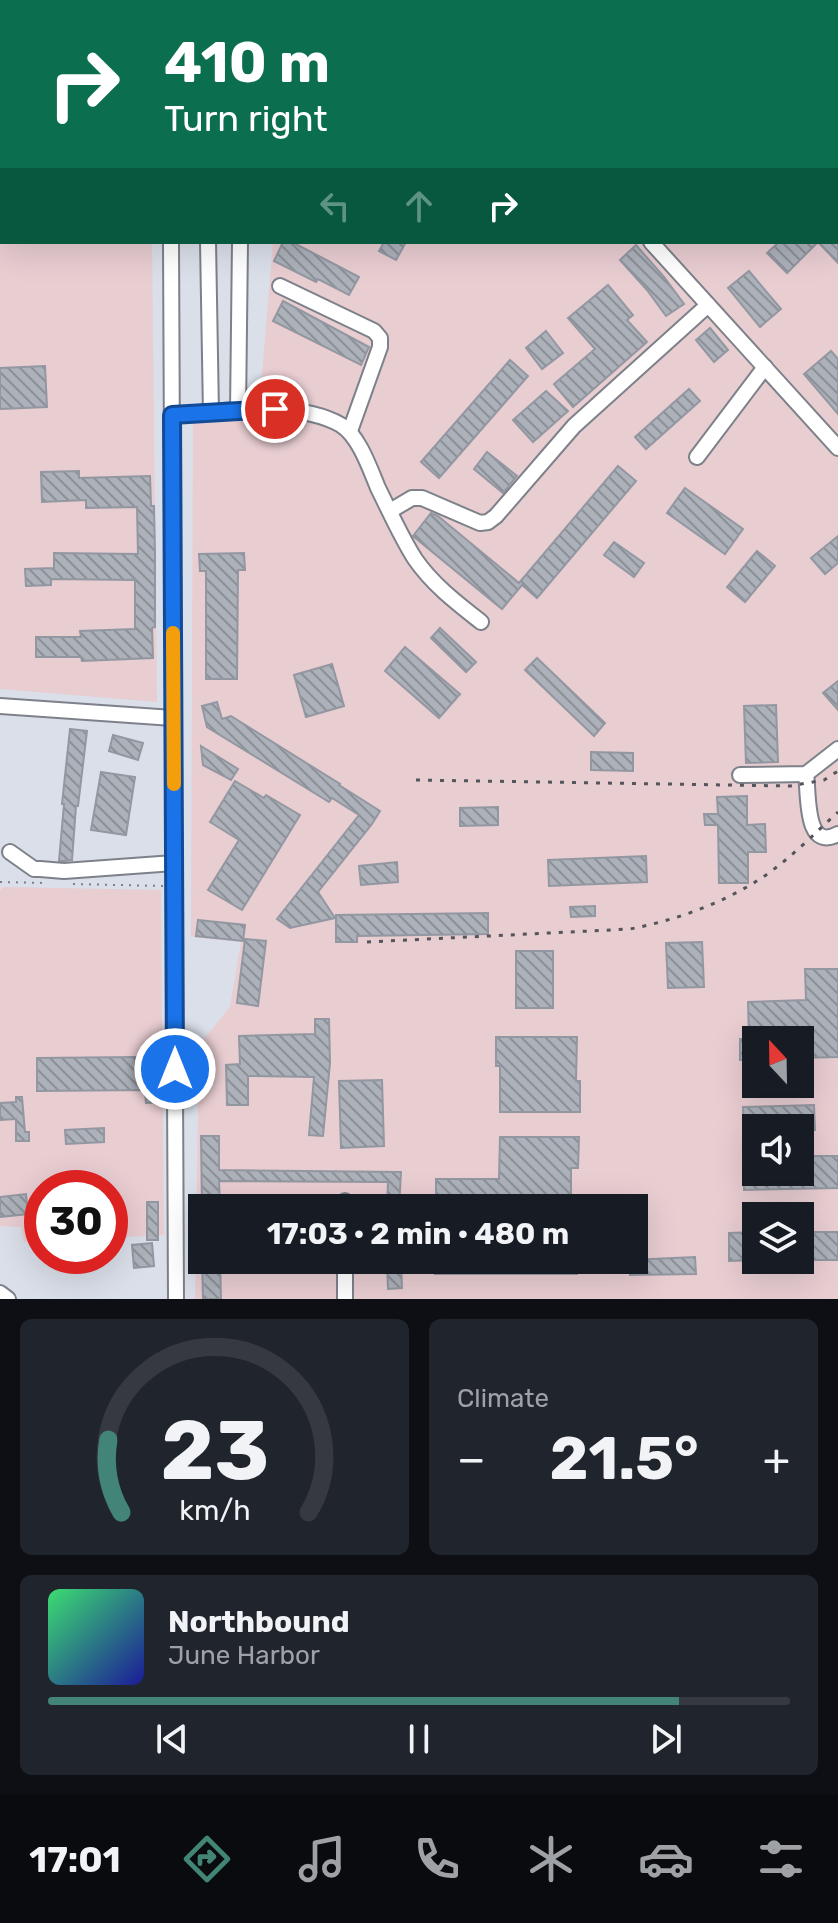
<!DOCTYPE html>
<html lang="en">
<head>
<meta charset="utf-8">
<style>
	:root { --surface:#171b24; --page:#20242c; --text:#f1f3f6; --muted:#9ea1a6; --line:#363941; --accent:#428576 }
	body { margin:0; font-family:Rubik,sans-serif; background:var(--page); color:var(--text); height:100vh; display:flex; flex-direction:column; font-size:30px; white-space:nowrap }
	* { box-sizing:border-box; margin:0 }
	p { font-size:26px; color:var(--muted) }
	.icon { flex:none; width:44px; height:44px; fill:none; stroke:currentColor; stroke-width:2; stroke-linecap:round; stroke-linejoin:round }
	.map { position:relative; height:1299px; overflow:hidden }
	.sheet { display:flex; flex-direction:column; gap:20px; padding:20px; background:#0d0f14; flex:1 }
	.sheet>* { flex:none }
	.banner { position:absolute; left:0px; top:0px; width:838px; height:244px; box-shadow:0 8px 32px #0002; background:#0b6e4f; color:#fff; overflow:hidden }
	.needle { width:52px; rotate:338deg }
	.tools { position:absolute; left:742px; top:1026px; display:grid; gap:16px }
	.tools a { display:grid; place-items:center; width:72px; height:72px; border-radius:0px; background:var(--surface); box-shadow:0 8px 32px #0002; font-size:40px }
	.speed { position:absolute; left:24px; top:1170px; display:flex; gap:16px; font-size:40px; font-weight:700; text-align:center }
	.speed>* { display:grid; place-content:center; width:104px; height:104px; border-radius:50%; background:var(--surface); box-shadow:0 8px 32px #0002; line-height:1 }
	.speed .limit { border:12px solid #d22; background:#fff; color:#111 }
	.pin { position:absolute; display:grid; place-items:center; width:68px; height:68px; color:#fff; margin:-34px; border:4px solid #fff; border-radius:50%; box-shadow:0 2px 8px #0007 }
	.me { position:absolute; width:88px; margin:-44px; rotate:0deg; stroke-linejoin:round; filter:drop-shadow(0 0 6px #0008) }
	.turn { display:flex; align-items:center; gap:28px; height:168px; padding:0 32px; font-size:36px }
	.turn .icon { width:104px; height:104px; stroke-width:2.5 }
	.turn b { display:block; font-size:56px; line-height:68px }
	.lanes { display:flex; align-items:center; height:76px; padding:0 32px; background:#0003; justify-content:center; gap:40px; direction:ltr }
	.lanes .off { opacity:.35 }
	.big { font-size:60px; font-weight:700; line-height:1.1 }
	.sheet .widget { flex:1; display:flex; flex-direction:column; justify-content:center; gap:12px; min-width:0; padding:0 28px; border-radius:12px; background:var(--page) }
	.sheet .dial { align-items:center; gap:0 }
	.dial svg { height:208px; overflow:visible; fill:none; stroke:var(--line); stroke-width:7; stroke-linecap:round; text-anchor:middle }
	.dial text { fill:var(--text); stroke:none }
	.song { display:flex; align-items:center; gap:24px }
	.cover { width:96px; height:96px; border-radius:12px; background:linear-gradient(135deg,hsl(140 70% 55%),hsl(240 70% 35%)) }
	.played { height:8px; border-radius:4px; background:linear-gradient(90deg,var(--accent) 85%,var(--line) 85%) }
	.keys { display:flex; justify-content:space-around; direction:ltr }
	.heat { display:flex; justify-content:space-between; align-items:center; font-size:44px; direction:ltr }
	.sheet .tiles { flex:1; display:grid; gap:20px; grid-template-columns:1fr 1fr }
	.widget:last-child { grid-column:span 2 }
	.trip { position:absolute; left:188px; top:1194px; width:460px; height:80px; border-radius:0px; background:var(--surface); box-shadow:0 8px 32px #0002; font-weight:700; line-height:80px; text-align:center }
	.menu { display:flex; height:128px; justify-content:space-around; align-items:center; background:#090b0e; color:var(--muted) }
	.menu .icon { width:56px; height:56px }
	.menu .active { color:var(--accent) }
	.menu b { font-size:36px; color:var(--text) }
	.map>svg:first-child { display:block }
</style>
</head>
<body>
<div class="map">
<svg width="838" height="1299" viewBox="0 0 838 1299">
	<defs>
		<pattern id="building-back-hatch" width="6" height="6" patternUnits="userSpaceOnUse" patternTransform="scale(2)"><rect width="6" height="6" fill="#acb1ba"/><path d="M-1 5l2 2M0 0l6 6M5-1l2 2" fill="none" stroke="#8c9097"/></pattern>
	</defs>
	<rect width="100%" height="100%" fill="#dadfe9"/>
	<g fill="#e8cdd1" fill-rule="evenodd">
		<path d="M8,0H398L394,2H9Z"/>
		<path d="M505,0H759L762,2H499Z"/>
		<path d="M836,56L838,58V1299H195L199,1045L230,1007L241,942L191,937L193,416L259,411L273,242H836ZM756,1040H800V1084H756ZM756,1128H800V1172H756ZM202,1208H634V1260H202ZM756,1216H800V1260H756Z"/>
		<path d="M2,125V242H152L157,702L0,689V126Z"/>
		<path d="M4,887L161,890L164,1235L110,1238V1188H42V1241L24,1242L21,1227L0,1226V890Z"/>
	</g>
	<g fill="url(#building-back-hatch)" stroke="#9397a1" stroke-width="2">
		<path d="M283,242H292L359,277L349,295L318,279L316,282L274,261Z"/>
		<path d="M384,242H406L396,260L379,251Z"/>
		<path d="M779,242H838V263L818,242L787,273L767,253Z"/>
		<path d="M636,245L664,277L684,304L666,316L647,290L620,260Z"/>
		<path d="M749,271L781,309L760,327L728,288Z"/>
		<path d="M608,285L633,315L627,320L647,342L573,407L554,384L595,349L568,318Z"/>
		<path d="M283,301L369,347L361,365L273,321Z"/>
		<path d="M710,328L728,350L714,362L696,340Z"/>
		<path d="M546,331L563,353L542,369L526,348Z"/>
		<path d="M831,351L838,359V414L804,374Z"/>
		<path d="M510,360L528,376L439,478L421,462Z"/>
		<path d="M45,366L47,407L0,409V368Z"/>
		<path d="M689,389L700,401L646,449L635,437Z"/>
		<path d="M546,391L568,411L533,442L513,420Z"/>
		<path d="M487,452L517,476L503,493L474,469Z"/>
		<path d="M618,466L636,481L537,598L522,585L502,609L413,536L431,513L438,516L519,583Z"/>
		<path d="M79,471V478L150,476L151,506H154L155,553V627L152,628L153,658L82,661L81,657H36V637H81L80,631L135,629V580L51,579V585L26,586L25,569L54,568V553L138,554L137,507L86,508V500L42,502L41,472Z"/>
		<path d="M685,488L743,529L725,554L667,513Z"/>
		<path d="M838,536V563L825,574L811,558Z"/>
		<path d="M614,542L644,563L634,577L604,555Z"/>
		<path d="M757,551L775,566L745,602L727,587Z"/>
		<path d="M244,553L245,570H238L237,679H206V571H200L199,554Z"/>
		<path d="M440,628L476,662L466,672L431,638Z"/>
		<path d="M405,647L460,694L439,718L385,671Z"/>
		<path d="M537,658L605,723L594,736L525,670Z"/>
		<path d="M332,664L344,706L306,717L294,675Z"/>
		<path d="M838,681V710L823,693Z"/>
		<path d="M217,702L222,719L231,716L340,784L339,785L380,811L372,824L318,892L335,918L290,928L277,919L359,815L332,798L329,802L207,727L202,706Z"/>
		<path d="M776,705L778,762L746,763L744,706Z"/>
		<path d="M70,729L87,731L78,806H76L72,860L64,861H59L64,804H62Z"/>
		<path d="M113,735L143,743L138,760L109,751Z"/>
		<path d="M201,746L238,769L231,780L203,765Z"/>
		<path d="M591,752L633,753V771L591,770Z"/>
		<path d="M101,772L135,777L126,835L91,830Z"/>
		<path d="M235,781L264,798L266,795L300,815L242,910L208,890L239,840L210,822Z"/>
		<path d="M747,796V825L765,824L766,852H748V883H719L718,825H705L704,814H718L717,797Z"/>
		<path d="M498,807V825L460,826V808Z"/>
		<path d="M646,856L647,882L549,886L548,860Z"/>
		<path d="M397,862L398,882L361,885L359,866Z"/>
		<path d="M595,906V916L571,917L570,907Z"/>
		<path d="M488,913V934L357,936V942H336V915Z"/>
		<path d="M198,920L245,925L243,941L196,936Z"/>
		<path d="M245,939L266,941L258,1006L237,1003Z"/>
		<path d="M702,942L704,987L668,988L666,943Z"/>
		<rect x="516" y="951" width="37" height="57"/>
		<path d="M805,969H838V1057L800,1058V1040H756V1059L740,1060V1039H749L748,1002L806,1000Z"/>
		<path d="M315,1019H329L330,1063L323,1136L309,1135L314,1077L248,1076V1105H227L226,1065L240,1064L239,1036L315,1034Z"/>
		<path d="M496,1037H577L576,1081H580V1112H500V1066H496Z"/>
		<path d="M135,1057V1064L162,1063L164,1102L146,1103L145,1090L37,1091V1058Z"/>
		<path d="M382,1080L384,1146L341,1148L339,1081Z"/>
		<path d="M16,1097H22L25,1132H29V1141H16V1119L0,1120V1103L16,1102Z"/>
		<path d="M814,1105L815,1130L800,1131V1128H756V1132L744,1133L743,1107Z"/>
		<path d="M104,1128V1142L66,1144L65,1130Z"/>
		<path d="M201,1136H219V1170L401,1172L399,1208H387L388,1182L219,1181L220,1208H202Z"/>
		<path d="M500,1137H579L578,1168H571V1199H577V1208H436V1179H499Z"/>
		<path d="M800,1156H838V1188L744,1190V1157H756V1172H800Z"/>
		<path d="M26,1194L28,1214L0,1217V1197Z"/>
		<rect x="147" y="1202" width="11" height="38"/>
		<path d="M756,1232V1260L729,1261V1233Z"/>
		<rect x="800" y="1232" width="38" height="28"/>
		<path d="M152,1243L154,1266L134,1268L132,1245Z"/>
		<path d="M695,1257L696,1274L630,1275L629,1260Z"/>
		<path d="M202,1260H220L221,1299H203Z"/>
		<rect x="435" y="1260" width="142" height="14"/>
		<path d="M401,1263L402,1288L388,1289L387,1264Z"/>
	</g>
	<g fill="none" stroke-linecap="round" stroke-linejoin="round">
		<defs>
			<g id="minor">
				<path d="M119,0L120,2"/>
				<path d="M441,2L446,0"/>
				<path d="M0,120H2"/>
				<path d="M836,174L838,175"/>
				<path d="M171,242L176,1299"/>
				<path d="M208,242L211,413"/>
				<path d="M651,242L838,448"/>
				<path d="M280,286L374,331L380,338V347L350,431"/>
				<path d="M238,411L240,242"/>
				<path d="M172,415C223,412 295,399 341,425C359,436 370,469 378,488C390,512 401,537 415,559C433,585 457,603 481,622"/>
				<path d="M697,457L765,367"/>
				<path d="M390,511L412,498H422L480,523L488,522L496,516L574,426L708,305"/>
				<path d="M0,706L173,718"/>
				<path d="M806,774C809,793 804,852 838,834"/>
				<path d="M740,775L806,774L838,749"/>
				<path d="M10,852L34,869H40L64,871L174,863"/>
				<path d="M345,1208V1201"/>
				<path d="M0,1293L8,1299"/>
				<path d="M345,1299V1260"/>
			</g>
		</defs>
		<use href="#minor" stroke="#7d818a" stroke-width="18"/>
		<g stroke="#7c7f86" stroke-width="2" stroke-dasharray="2 6" stroke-linecap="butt">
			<path d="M0,882L47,883"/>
			<path d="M73,884L163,886"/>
		</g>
		<use href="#minor" stroke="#fff" stroke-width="14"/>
		<g stroke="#53555b" stroke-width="3" stroke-dasharray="4 8" stroke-linecap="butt">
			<path d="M767,0L770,2"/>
			<path d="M836,50L838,52"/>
			<path d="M416,780L790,786L824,780L838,771"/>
			<path d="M367,942L630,929C672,921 715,906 752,884C784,865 811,837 838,812"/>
		</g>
	</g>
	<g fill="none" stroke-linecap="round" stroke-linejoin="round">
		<defs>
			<path id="route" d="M175,1069L172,415L275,409"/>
		</defs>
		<use href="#route" stroke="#114b97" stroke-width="20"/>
		<use href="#route" stroke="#1a73e8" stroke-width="14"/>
		<path stroke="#f59e0b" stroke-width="14" d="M173,633L174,784"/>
	</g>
</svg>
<div class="tools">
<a><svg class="needle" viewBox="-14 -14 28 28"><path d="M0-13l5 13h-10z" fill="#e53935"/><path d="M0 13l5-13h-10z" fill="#9ea1a6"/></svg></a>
<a><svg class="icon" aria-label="sound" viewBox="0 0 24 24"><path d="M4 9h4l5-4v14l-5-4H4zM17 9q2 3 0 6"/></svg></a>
<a><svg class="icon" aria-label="layers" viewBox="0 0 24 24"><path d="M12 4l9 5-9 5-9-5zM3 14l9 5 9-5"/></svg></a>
</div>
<div class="speed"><div class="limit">30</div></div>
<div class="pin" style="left:275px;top:409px;background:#d93025"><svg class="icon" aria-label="arrive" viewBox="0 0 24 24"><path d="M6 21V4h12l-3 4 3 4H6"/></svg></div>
<svg class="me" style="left:175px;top:1069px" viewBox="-20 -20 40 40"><circle r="17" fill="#1a73e8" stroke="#fff" stroke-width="3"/><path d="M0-11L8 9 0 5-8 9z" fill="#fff"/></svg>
<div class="trip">17:03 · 2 min · 480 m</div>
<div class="banner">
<div class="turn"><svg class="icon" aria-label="right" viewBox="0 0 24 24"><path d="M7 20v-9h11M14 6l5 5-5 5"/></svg><div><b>410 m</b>Turn right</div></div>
<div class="lanes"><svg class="icon off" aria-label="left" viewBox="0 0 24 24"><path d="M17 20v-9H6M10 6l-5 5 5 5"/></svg><svg class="icon off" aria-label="ahead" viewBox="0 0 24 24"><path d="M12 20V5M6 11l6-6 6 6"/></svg><svg class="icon" aria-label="right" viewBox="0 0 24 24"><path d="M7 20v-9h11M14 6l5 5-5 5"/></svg></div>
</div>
</div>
<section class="sheet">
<div class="tiles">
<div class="widget dial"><svg viewBox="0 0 100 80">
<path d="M14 69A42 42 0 1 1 86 69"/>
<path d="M14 69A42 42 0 0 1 9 41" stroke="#428576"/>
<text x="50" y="56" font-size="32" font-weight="700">23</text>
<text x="50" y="72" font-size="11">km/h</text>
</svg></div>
<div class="widget"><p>Climate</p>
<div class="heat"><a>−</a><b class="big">21.5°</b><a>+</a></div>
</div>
<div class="widget">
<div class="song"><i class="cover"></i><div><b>Northbound</b><p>June Harbor</p></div></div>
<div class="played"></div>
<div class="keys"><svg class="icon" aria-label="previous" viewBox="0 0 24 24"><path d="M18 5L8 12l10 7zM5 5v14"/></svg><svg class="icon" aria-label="pause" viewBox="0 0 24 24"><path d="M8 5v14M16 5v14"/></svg><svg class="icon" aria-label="next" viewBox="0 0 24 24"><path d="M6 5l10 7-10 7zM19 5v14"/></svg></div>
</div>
</div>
</section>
<nav class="menu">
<b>17:01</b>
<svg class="icon active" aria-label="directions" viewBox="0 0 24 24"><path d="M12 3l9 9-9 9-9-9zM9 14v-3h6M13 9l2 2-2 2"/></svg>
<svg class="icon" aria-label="music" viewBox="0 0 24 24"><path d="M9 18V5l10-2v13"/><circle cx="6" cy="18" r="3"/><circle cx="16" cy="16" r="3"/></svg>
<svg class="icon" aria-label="phone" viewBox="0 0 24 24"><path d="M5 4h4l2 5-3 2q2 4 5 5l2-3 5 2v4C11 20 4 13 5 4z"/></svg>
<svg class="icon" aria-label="climate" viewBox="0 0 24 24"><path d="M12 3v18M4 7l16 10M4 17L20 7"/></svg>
<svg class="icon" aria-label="car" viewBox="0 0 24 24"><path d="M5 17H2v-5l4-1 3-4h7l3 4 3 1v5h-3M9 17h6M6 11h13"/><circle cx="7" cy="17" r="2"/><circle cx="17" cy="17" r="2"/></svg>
<svg class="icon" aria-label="filters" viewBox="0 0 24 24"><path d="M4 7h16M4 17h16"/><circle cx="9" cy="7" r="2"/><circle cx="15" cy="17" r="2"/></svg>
</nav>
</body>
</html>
